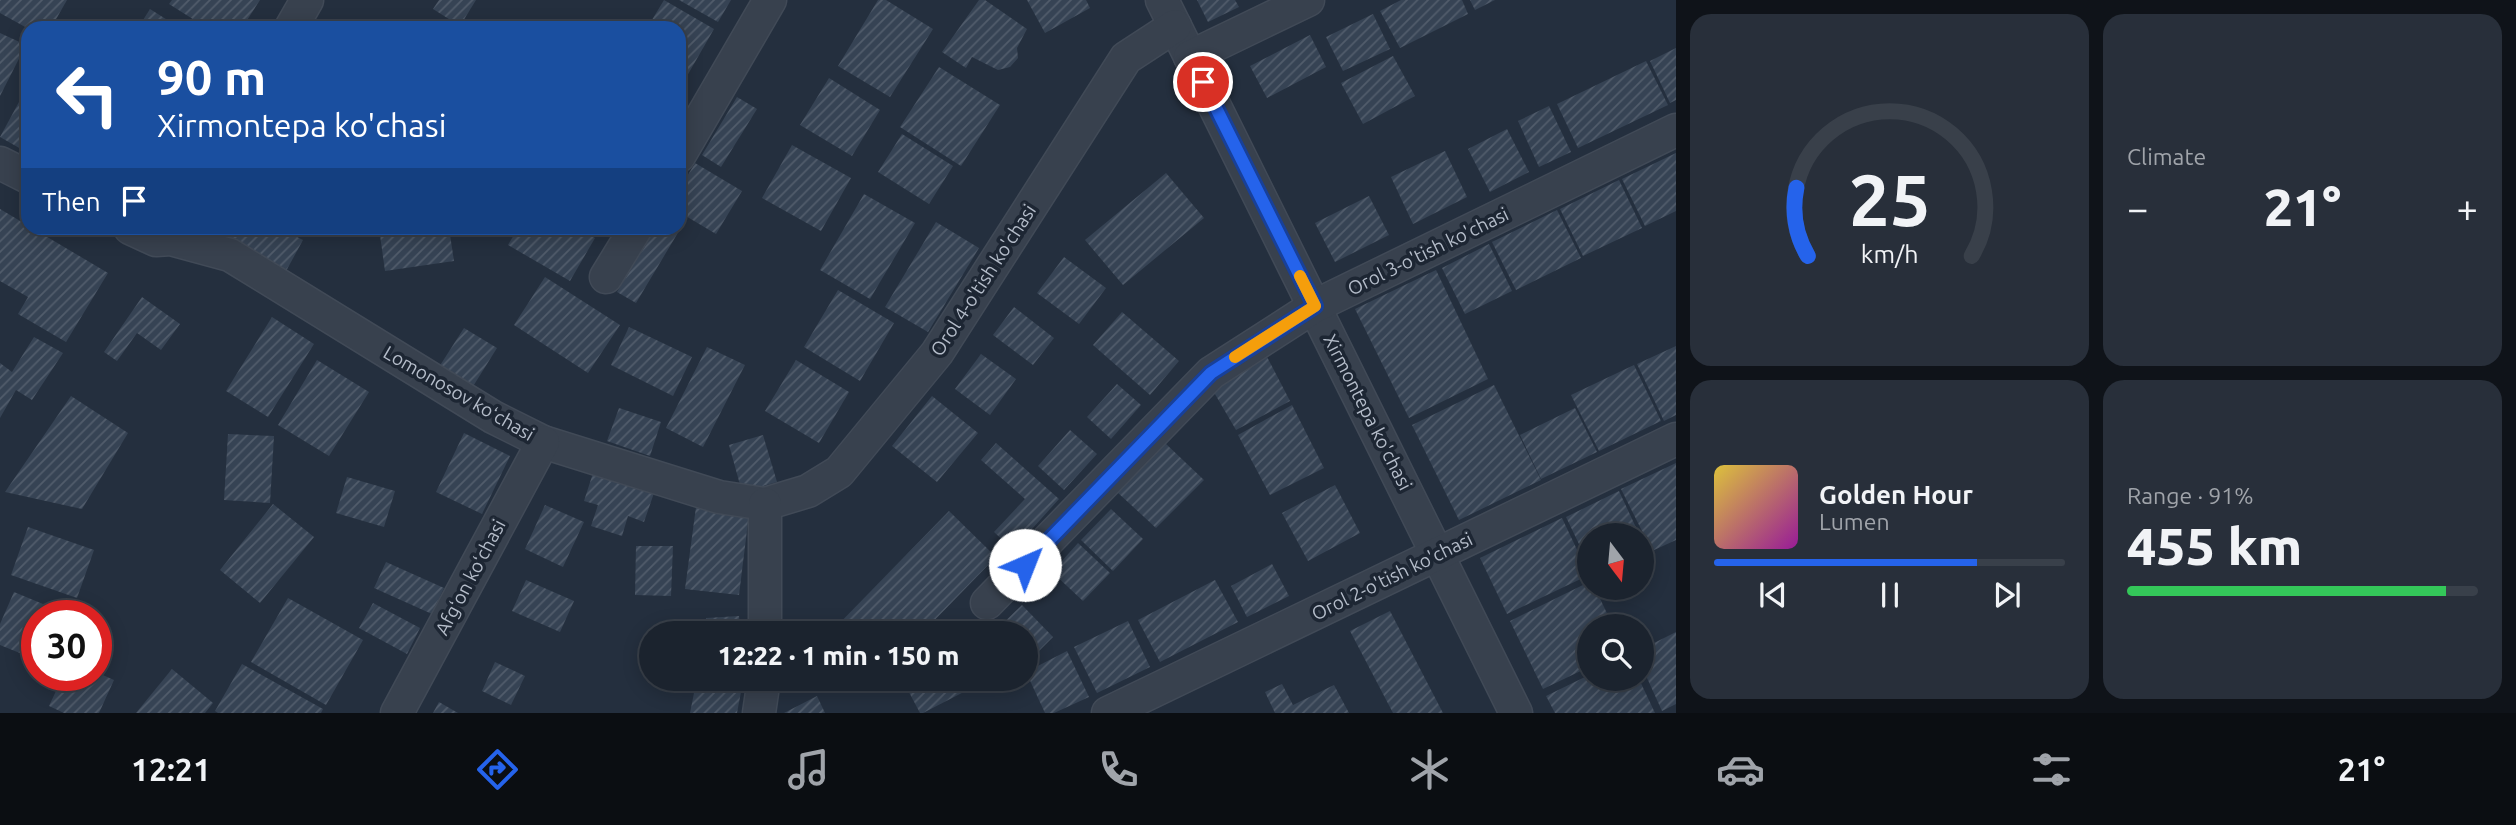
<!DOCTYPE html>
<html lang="en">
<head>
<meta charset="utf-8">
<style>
	:root { --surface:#1b232e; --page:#282f3a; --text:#f1f3f6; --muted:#a0a4aa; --line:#39404a; --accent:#2563eb }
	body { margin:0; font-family:Ubuntu,sans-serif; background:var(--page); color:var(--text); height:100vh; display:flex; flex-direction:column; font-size:26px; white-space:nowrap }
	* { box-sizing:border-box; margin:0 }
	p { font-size:23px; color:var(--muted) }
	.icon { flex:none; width:38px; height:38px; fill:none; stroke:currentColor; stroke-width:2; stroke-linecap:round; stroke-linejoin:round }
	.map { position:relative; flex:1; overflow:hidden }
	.panel { display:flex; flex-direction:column; gap:14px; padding:14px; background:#0f1319; width:840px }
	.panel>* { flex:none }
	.banner { position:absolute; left:21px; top:21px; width:665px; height:214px; border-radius:21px; box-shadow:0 4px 18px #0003,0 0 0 2px var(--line); background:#1a4fa0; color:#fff; overflow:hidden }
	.needle { width:46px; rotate:164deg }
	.controls { position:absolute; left:1577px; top:523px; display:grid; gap:14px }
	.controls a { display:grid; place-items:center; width:77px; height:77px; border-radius:50%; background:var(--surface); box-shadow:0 4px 18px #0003,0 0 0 2px var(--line); font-size:35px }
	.speed { position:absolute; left:21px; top:600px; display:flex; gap:14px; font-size:35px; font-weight:700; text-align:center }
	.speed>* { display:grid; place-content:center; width:91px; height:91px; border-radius:50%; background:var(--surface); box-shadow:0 4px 18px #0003,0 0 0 2px var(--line); line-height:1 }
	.speed .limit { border:10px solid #d22; background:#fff; color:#111 }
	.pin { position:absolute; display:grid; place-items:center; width:60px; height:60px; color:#fff; margin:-30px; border:4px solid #fff; border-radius:50%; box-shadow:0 2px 7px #0007 }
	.me { position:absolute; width:77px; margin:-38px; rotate:44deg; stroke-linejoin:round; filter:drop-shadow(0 0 5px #0008) }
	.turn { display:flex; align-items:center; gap:24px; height:147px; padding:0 21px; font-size:32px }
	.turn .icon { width:91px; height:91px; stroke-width:2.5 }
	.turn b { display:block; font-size:49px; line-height:60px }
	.then { display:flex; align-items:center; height:66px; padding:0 21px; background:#0003; gap:14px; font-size:26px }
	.big { font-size:52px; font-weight:800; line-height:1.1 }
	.panel .card { flex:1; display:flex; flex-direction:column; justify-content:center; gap:10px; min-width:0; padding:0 24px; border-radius:21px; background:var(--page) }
	.panel .dial { align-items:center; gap:0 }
	.dial svg { height:182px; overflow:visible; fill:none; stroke:var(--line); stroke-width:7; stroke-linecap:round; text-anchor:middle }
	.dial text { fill:var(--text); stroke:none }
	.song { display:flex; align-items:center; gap:21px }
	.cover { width:84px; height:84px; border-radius:10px; background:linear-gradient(135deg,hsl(50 70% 55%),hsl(300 70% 35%)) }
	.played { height:7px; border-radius:4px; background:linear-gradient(90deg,var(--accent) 75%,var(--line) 75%) }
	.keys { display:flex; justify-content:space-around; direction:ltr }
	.heat { display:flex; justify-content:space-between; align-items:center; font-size:38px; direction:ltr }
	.charge { height:10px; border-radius:5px; background:linear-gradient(90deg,#34c759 91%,var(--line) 0) }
	.panel .tiles { flex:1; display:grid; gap:14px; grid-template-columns:repeat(2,1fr) }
	.trip { position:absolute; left:639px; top:621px; width:399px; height:70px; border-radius:35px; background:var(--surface); box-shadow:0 4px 18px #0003,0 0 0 2px var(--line); font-weight:800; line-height:70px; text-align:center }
	.tabs { display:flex; height:112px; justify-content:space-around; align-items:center; background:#0b0e12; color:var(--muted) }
	.tabs .icon { width:49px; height:49px }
	.tabs .selected { color:var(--accent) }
	.tabs b { font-size:32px; color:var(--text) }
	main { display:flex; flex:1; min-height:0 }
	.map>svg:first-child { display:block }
</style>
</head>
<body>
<main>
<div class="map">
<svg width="1676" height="713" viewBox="0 0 1676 713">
	<defs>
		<pattern id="building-hatch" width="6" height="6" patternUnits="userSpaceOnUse" patternTransform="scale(1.75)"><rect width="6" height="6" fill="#364354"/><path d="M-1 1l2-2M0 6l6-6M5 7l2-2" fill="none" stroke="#515c6b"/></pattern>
	</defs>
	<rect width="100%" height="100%" fill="#242f3e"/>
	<g fill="url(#building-hatch)">
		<path d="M0,0H67L51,28H27L0,13Z"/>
		<path d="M172,0H260L242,28H207L169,4Z"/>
		<path d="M439,0H476L460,26L433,9Z"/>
		<path d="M664,0L714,29L683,83L679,80V28H647Z"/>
		<path d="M679,0H731L718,22Z"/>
		<path d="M878,0H886L933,29L890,97L838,66Z"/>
		<path d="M979,0H985L1027,29L1017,48L1018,58L1010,67L998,70L972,57L966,68L942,52Z"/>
		<path d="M1027,0H1086L1090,8L1045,33Z"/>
		<path d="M1197,0H1235L1239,7L1208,22Z"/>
		<path d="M1401,0H1462L1468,14L1400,48L1380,11Z"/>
		<path d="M1470,0H1495L1475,10Z"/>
		<path d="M150,9L180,28H138Z"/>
		<path d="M1373,14L1390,49L1343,71L1326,37Z"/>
		<path d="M0,33L26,45L0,96Z"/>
		<path d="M1310,35L1326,67L1267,98L1250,66Z"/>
		<path d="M1676,48V100L1670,103L1650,61Z"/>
		<path d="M1393,56L1415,96L1363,124L1341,83Z"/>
		<path d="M1646,61L1668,105L1578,148L1557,104Z"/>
		<path d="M939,67L1000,105L961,166L900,127Z"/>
		<path d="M829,78L880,110L852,156L800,125Z"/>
		<path d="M26,89L28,90V153L0,137Z"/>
		<path d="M737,97L757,109L721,167L702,155Z"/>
		<path d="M1549,106L1571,152L1539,167L1518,121Z"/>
		<path d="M1507,129L1529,172L1490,192L1468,149Z"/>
		<path d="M902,134L953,166L929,204L878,172Z"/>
		<path d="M792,145L851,178L821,231L762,198Z"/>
		<path d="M1445,151L1467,197L1413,224L1391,177Z"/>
		<path d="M1676,153V211L1645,226L1622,179Z"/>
		<path d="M695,163L742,191L716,234L679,212V190Z"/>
		<path d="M1166,173L1204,218L1123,285L1085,240Z"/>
		<path d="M1619,180L1642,228L1583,256L1560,209Z"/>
		<path d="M864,194L915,223L870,299L820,270Z"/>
		<path d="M1369,196L1389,235L1335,262L1315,223Z"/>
		<path d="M0,209L108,273L66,342L18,314L28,297L0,281Z"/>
		<path d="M1557,210L1581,258L1516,290L1492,242Z"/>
		<path d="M936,222L979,248L928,332L885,307Z"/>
		<path d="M679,224L682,226L636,303L617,292L656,228H679Z"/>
		<path d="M211,228H279L303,240L285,273L208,233Z"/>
		<path d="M379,228H449L454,261L385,271Z"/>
		<path d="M518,228H575L595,238L570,281L508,245Z"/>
		<path d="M1489,244L1512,291L1465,314L1442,268Z"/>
		<path d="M1064,257L1106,288L1079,324L1037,293Z"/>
		<path d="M1436,270L1488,379L1409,418L1355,309Z"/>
		<path d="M545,277L620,325L588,373L514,325Z"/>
		<path d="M838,290L894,323L860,381L804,347Z"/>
		<path d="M142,297L180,324L161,350L137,333L117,361L104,352Z"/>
		<path d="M1014,307L1054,338L1033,365L993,335Z"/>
		<path d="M1122,312L1179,361L1150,395L1093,345Z"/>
		<path d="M272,317L314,344L268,417L226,391Z"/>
		<path d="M629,327L692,357L673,396L611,365Z"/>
		<path d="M464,328L497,348L472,388L439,367Z"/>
		<path d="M34,337L63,353L32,400L16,390L0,418V363L12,372Z"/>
		<path d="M1676,346V415L1664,421L1637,364Z"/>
		<path d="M707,347L745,365L703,447L666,428Z"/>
		<path d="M1265,353L1290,401L1236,430L1212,389Z"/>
		<path d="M981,354L1016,379L990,415L955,389Z"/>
		<path d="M317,360L369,392L329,456L278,425Z"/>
		<path d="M796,360L849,392L819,443L765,411Z"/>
		<path d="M1634,365L1661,421L1599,451L1571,395Z"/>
		<path d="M1117,384L1141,405L1111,439L1087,417Z"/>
		<path d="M1494,385L1541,480L1459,520L1412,425Z"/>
		<path d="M71,396L128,433L82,509L5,492Z"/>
		<path d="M932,396L978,433L937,482L892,446Z"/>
		<path d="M1292,405L1324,468L1270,495L1238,435Z"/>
		<path d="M619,408L661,422L650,456L607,441Z"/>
		<path d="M1575,408L1597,452L1541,479L1520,435Z"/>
		<path d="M1070,430L1097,454L1064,490L1038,466Z"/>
		<path d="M464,433L510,456L482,514L436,492Z"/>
		<path d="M228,434L274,436L270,503L224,500Z"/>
		<path d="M763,435L777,482L742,492L729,445Z"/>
		<path d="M996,443L1059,499L1013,550L994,532L1025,499L981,460Z"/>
		<path d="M1165,443L1204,480L1156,528L1117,492Z"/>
		<path d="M1676,463V540L1652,551L1621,489Z"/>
		<path d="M593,473L654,493L644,522L628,516L622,536L591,526L598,505L584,501Z"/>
		<path d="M347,477L395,491L384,527L336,513Z"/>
		<path d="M1335,485L1360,533L1308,561L1282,513Z"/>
		<path d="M1619,491L1640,536H1589V565L1566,517Z"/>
		<path d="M273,504L314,537L260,603L220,570Z"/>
		<path d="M545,505L584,522L563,567L525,549Z"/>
		<path d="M696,507L749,514L739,595L685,589Z"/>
		<path d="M1111,509L1143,539L1113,571L1081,540Z"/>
		<path d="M949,511L996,557L921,634H829Z"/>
		<path d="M1562,518L1589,575L1507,614L1480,558Z"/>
		<path d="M28,527L94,550L77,598L11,575Z"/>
		<path d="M1642,538L1648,552L1642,555Z"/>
		<path d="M1078,543L1110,573L1083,601L1052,572Z"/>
		<path d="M636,546H673L671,596L635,595Z"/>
		<path d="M386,562L444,588L432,614L374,588Z"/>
		<path d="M1272,564L1289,596L1247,617L1231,586Z"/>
		<path d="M526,580L574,601L560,632L512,611Z"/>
		<path d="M1215,580L1238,622L1160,662L1138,620Z"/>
		<path d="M1589,582V588H1595L1613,626H1589V667L1543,689L1510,621Z"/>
		<path d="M14,592L72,616H37V660L0,645V624Z"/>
		<path d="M288,598L363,640L326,705L251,662Z"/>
		<path d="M373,603L420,628L407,654L359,628Z"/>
		<path d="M1022,605L1053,637L1026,664V634H992Z"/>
		<path d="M1390,611L1443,713H1393L1350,631Z"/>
		<path d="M739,616L740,634H707L706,618Z"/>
		<path d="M1128,621L1150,667L1097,693L1074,647Z"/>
		<path d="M1676,632V704L1662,711L1642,667V649Z"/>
		<path d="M1067,651L1089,697L1054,713H1045L1026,672Z"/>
		<path d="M495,662L525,676L511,705L482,691Z"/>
		<path d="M242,664L323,709L321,713H218L215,711Z"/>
		<path d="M172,669L213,703L205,713H136Z"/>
		<path d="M96,672L114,680L99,713H64L49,706L63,676H96Z"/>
		<path d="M1589,675V679H1639L1655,713H1555L1546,696Z"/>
		<path d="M902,679H989L923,713H920Z"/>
		<path d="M696,683L741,692L737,713H690Z"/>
		<path d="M1282,684L1293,705L1334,685L1349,713H1275L1265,692Z"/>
		<path d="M817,696L825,713H784Z"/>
		<path d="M439,702L458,713H433Z"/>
	</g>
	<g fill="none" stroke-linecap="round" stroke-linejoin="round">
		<defs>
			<g id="minor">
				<path d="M1162,0L1516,713"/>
				<path d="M291,28L307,0"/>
				<path d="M1190,57L1308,0"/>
				<path d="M679,156L770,0"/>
				<path d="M0,163L28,177"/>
				<path d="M130,228L156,240L171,239L230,255L493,417L543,442L719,497L765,504L808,491L839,472L937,353L1126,58L1175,26"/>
				<path d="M606,277L636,228"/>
				<path d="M765,504V634"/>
				<path d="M987,603L1211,373L1315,306L1676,130"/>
				<path d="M397,713L543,442"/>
				<path d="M759,713L764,679"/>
				<path d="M1108,713L1676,439"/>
			</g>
		</defs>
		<use href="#minor" stroke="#414a57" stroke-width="35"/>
		<use href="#minor" stroke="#38414e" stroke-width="32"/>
	</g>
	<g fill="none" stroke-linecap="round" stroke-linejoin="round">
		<defs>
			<path id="route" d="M1025,565L1211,373L1315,306L1203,82"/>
		</defs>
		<use href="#route" stroke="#184099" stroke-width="18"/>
		<use href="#route" stroke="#2563eb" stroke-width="12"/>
		<path stroke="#f59e0b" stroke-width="12" d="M1235,357L1315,306L1300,276"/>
	</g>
	<g text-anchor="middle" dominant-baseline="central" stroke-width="7" stroke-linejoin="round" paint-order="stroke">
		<g font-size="19" fill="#b4bcc9" stroke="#1d2633">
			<text transform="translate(1428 251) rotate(-26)">Orol 3-o'tish ko'chasi</text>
			<text transform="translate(983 280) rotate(-57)">Orol 4-o'tish ko'chasi</text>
			<text transform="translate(459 393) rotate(30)">Lomonosov koʻchasi</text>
			<text transform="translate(1368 412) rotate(63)">Xirmontepa ko'chasi</text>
			<text transform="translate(1392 576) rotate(-26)">Orol 2-o'tish ko'chasi</text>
			<text transform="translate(470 577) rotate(-62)">Afgʻon koʻchasi</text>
		</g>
	</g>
</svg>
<div class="controls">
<a><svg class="needle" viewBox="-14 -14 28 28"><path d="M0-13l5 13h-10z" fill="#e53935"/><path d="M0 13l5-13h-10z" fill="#a0a4aa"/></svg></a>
<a><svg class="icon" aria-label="search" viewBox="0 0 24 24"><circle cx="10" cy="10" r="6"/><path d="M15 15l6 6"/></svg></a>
</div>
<div class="speed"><div class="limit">30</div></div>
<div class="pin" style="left:1203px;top:82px;background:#d93025"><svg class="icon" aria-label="arrive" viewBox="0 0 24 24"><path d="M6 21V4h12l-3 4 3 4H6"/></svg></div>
<svg class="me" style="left:1025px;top:565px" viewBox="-20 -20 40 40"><circle r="19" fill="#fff"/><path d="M0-13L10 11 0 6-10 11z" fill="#2563eb"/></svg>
<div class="trip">12:22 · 1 min · 150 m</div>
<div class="banner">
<div class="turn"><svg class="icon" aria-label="left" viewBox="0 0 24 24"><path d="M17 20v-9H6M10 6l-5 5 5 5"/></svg><div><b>90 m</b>Xirmontepa ko'chasi</div></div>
<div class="then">Then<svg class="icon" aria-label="arrive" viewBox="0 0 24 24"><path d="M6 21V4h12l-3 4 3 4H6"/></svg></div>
</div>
</div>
<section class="panel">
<div class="tiles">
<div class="card dial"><svg viewBox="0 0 100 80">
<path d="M14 69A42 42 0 1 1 86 69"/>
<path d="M14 69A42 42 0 0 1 9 39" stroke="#2563eb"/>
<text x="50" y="56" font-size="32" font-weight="700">25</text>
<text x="50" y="72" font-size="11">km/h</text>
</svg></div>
<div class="card"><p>Climate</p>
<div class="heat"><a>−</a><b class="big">21°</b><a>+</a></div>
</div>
<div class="card">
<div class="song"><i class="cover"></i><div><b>Golden Hour</b><p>Lumen</p></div></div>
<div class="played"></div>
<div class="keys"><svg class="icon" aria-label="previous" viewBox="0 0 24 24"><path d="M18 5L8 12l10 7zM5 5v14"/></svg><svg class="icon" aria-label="pause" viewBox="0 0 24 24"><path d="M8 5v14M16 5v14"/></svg><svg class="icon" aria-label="next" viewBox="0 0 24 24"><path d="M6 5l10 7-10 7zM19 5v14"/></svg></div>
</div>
<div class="card"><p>Range · 91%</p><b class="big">455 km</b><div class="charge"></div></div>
</div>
</section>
</main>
<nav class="tabs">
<b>12:21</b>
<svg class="icon selected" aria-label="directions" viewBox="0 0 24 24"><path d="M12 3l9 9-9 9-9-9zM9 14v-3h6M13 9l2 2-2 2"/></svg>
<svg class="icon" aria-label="music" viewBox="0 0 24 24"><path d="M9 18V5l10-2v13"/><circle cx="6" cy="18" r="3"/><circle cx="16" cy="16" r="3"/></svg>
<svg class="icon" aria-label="phone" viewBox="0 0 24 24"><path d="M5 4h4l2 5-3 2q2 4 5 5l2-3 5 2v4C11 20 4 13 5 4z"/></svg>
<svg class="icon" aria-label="climate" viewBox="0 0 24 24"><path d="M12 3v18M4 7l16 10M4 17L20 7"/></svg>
<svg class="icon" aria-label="car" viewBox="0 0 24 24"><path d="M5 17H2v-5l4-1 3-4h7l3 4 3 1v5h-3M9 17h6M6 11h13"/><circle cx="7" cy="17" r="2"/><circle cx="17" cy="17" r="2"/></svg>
<svg class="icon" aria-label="filters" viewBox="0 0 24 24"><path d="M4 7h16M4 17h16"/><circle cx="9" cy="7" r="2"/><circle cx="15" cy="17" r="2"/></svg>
<b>21°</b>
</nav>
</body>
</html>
